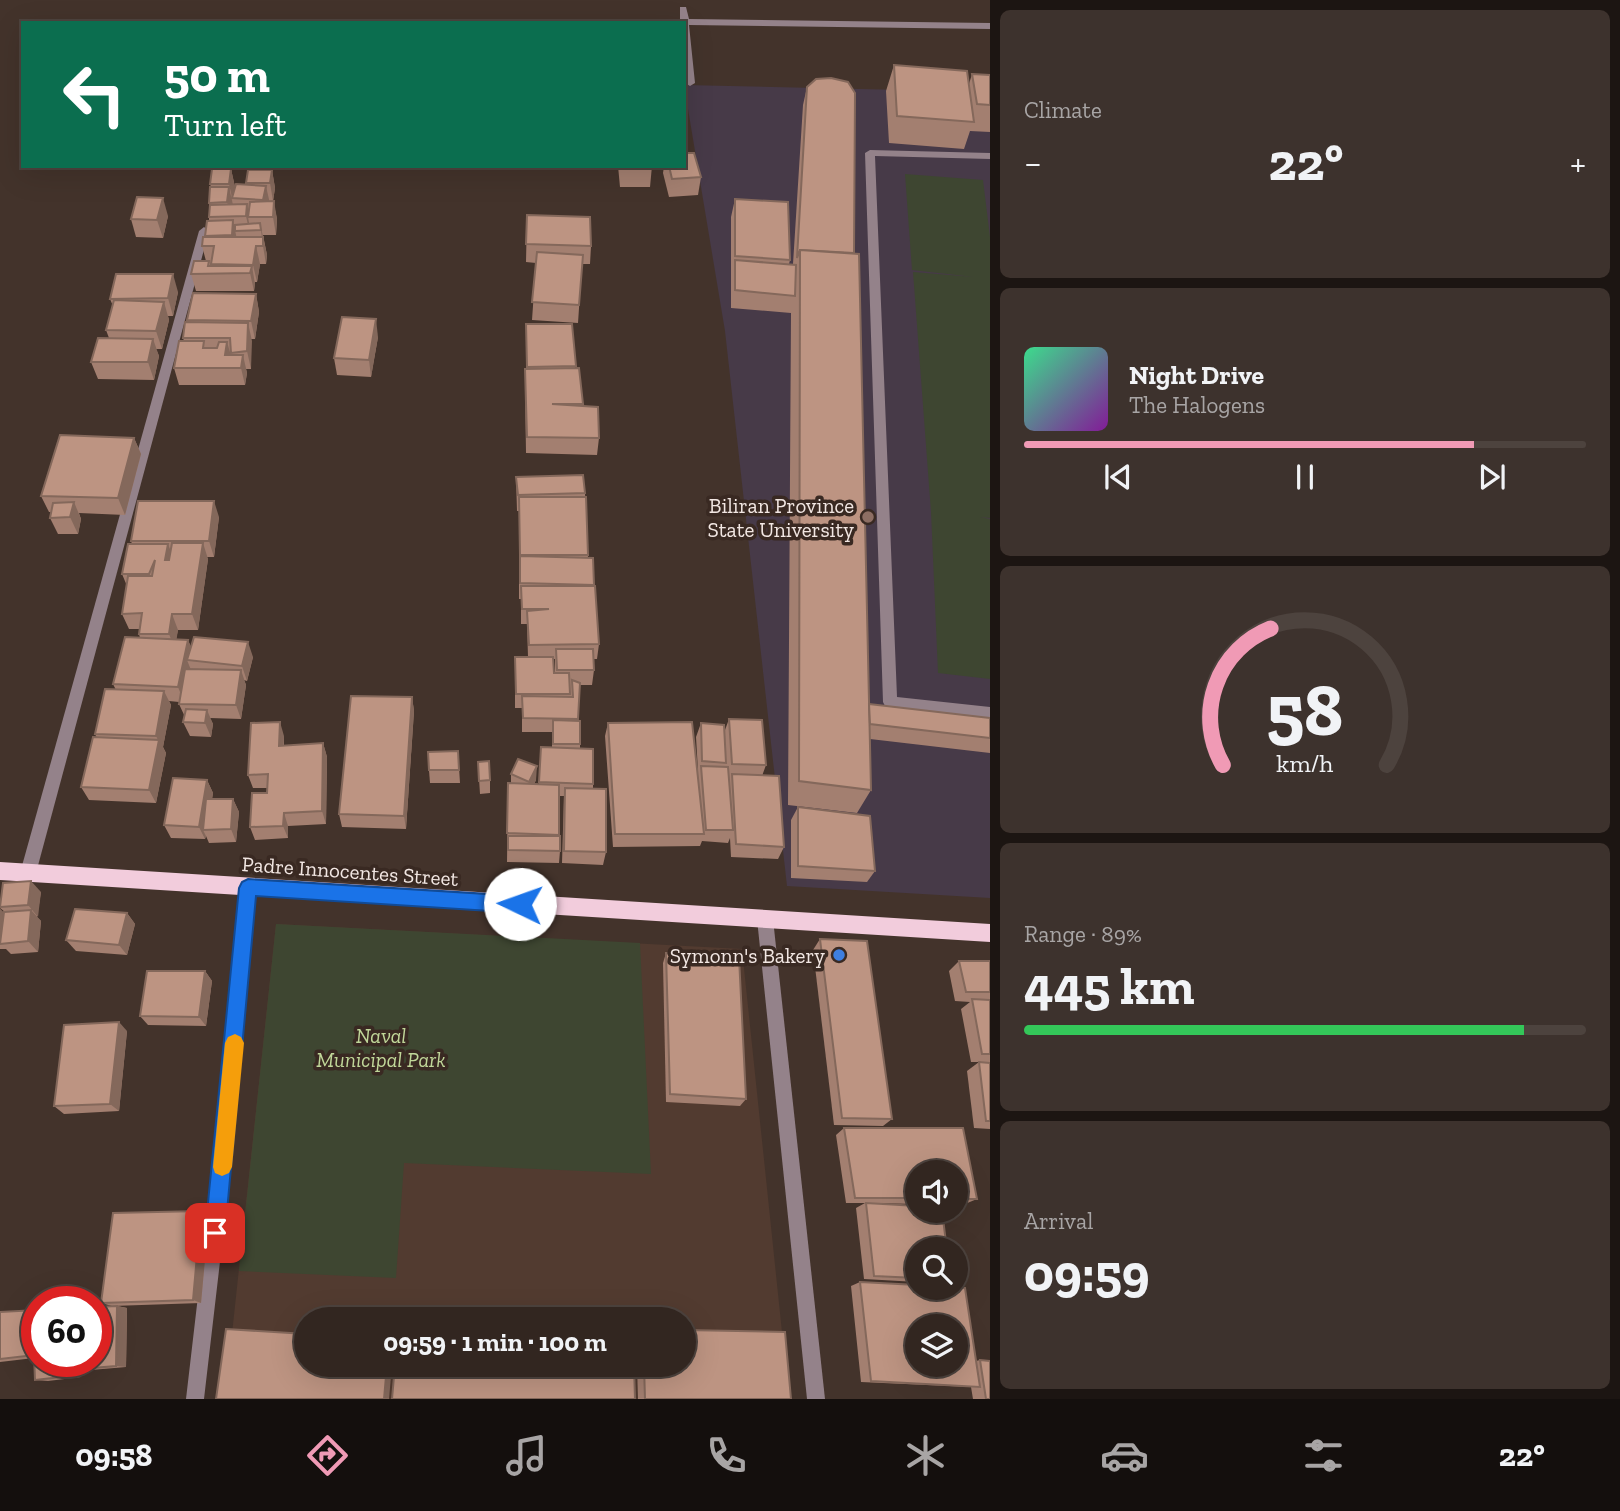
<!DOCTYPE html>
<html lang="en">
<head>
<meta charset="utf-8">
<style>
	:root { --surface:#322620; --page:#3d322d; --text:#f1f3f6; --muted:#a8a5a5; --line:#4d433e; --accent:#f09ab5 }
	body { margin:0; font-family:"Zilla Slab",serif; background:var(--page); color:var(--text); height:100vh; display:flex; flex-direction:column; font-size:26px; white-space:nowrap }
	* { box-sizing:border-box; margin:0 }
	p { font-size:23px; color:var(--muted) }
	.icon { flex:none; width:38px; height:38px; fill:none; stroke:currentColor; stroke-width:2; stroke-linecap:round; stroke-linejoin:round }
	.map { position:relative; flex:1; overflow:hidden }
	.drawer { display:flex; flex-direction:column; gap:10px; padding:10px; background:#1c1512; width:630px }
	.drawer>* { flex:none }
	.hud { position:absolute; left:21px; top:21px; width:665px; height:147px; border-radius:0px; box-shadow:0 7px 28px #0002,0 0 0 2px var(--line); background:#0b6e4f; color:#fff; overflow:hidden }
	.controls { position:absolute; left:905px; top:1160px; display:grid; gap:14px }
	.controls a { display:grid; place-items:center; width:63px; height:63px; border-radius:50%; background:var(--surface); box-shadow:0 7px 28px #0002,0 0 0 2px var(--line); font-size:35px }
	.speed { position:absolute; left:21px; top:1286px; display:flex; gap:14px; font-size:35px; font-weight:700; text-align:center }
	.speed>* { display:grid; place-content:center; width:91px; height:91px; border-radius:50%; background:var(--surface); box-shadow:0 7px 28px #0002,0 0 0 2px var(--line); line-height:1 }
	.speed .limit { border:10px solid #d22; background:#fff; color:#111 }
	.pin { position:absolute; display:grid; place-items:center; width:60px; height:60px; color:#fff; margin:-30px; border-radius:14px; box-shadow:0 4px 10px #0006 }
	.me { position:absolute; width:77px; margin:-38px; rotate:273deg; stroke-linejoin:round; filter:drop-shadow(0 0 5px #0008) }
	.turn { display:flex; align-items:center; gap:24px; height:147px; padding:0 28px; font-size:32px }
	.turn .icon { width:91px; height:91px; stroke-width:2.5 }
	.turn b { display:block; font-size:49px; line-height:60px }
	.big { font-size:52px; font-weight:700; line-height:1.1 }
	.drawer .card { flex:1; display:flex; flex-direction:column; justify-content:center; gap:10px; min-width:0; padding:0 24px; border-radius:10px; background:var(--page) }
	.drawer .dial { align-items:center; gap:0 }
	.dial svg { height:182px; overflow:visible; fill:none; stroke:var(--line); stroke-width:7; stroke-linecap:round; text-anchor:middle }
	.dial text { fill:var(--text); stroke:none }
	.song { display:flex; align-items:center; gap:21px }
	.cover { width:84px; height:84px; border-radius:10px; background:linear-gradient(135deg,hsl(150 70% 55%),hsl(290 70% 35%)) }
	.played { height:7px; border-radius:4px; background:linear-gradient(90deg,var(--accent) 80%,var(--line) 80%) }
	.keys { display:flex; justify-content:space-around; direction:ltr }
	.heat { display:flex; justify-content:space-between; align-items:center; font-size:38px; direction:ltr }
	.charge { height:10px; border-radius:5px; background:linear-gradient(90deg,#34c759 89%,var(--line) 0) }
	.trip { position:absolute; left:294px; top:1307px; width:402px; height:70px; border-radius:35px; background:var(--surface); box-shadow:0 7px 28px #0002,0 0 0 2px var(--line); font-weight:700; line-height:70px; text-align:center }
	.tab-bar { display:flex; height:112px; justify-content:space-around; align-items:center; background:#140f0d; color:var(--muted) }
	.tab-bar .icon { width:49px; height:49px }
	.tab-bar .selected { color:var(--accent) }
	.tab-bar b { font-size:32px; color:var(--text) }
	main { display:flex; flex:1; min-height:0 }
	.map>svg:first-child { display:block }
</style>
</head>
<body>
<main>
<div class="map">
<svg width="990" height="1399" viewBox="0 0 990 1399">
	<rect width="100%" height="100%" fill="#43332b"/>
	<path fill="#523b30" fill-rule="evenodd" d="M276,924L742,949L789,1399H225ZM306,1320H684V1365H306Z"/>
	<path fill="#473a48" d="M684,85L990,92V898L787,886L725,331Z"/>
	<g fill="#3e4631">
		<path d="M905,174L983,180L990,237V518L980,517L990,519V679L938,673L931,512L913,272L974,277L912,270Z"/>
		<path d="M276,924L640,943L651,1174L404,1163L396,1278L239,1271Z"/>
	</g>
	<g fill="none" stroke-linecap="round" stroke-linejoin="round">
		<path fill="#94828a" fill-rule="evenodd" d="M870,150L990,153V159L875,156L897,697L990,707V719L890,708L885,706L883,702L865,153Z"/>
		<g fill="#94828a" fill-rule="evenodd">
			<path d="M680,7H686L689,19L990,23V29L689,25L695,83L690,86L685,83L684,23H680Z"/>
			<path d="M204,227L209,231L36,873L33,878L28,880L23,878L20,873L199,231Z"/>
			<path d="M248,881L253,883L256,888L233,1150L204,1399H186L215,1150L240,888L243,883Z"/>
			<path d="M765,912L770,914L773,919L825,1399H807L757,919L760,914Z"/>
		</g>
		<path fill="#f2ccdc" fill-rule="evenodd" d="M0,862L990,924V942L0,880Z"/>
	</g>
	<g fill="#a37f70" fill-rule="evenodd">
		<path d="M894,65L969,84L972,74L990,75V132L970,131L964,149L889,143L886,91Z"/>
		<path d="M807,87L854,253L869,704L990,718V753L870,739L871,790L857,813L788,805L791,312V313L731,308V217L735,199L790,260L789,264H793L803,105Z"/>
		<path d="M618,166H652L650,187H620Z"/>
		<path d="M664,166H684L701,177L698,195L669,197L663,173Z"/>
		<path d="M231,169L235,187L234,192L246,185V183L272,170L275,188L273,201L277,219L276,235H263L267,255L266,264H260L257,282H255L254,291H196L191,274L206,261L202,246L206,237L209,221V217L210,207L209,203L211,187L210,184Z"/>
		<path d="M527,215L591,246L590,264H582L578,323L532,320L536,263L526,262Z"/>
		<path d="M168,216L163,238L136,237L131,219Z"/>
		<path d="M178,292L173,316H168L169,320L162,349H156L159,356L154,380L98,379L91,362L109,338L106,330L113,306L110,299Z"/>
		<path d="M256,294L259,312L255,339H251V369H246L247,373L245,385H179L174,368L184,341L183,338L187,323V320Z"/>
		<path d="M526,324H572L575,368L583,406L599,438L597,455L526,453L525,387L526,369Z"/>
		<path d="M378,337L371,377L337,375L334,358Z"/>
		<path d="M134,438L141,454L125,515L79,513L81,519L78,534H58L50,518L51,512H49L41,496Z"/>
		<path d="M516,477L585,493L588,558H593V586L599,644L597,659H593L594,670L592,685H580L577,721L580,744V749L593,784V789L606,852L603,865L562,863L564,796H559V836L560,851L559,863L507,862L508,783H511V774L536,780L534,784H539L541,747L552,748V732H522V708H515V657H528L527,624H521V599H519V511H517ZM553,659H555V673H554Z"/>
		<path d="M219,517L214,557H207L208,559L198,630H178L176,639L188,640L191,647L253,657L247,681L244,680L246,685L241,719L210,718L213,724L211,737L190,736L183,722L185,717L179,704V702L169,701L171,705L163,747L166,753L156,803L89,800L81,787L97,738L95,734L116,690L113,684L140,638L139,634L140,629H129L122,614L127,586L122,574L132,544L131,541Z"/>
		<path d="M412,697L414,711L406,829L342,827L339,814Z"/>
		<path d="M729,719L766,765L762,776L784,847L778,859L731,857L730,838L728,843L702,841L700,846L613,847L605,736L608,723L698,771L696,737L701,723L725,730Z"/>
		<path d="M284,736V746L323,743L327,757L326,824L288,826V838L255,840L250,827L267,793V788H253L248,775Z"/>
		<path d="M458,751L460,783H430L429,770Z"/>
		<path d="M478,762L490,780V793L480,794Z"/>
		<path d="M207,780L213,793L212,799H233L239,812L236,842L209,843L206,836L205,839L171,838L164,825Z"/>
		<path d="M798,807L875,871L867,882L791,878V820Z"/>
		<path d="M41,892L37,917L41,921L38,952L11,954L6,949H0V909L4,913L5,912L0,908V901Z"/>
		<path d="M127,913L135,924L127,955L76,951L66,940Z"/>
		<path d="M820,939L892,1119L883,1126L834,1125L813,950Z"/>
		<path d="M666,953L746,1099L740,1106L666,1102L663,963Z"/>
		<path d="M959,961H990V1062H971L961,1009L970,1002L955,1001L949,971Z"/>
		<path d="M205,971L212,981L206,1026L148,1025L140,1016Z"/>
		<path d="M127,1031L119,1111L64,1114L54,1106Z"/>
		<path d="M979,1062L990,1063V1129L974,1128L967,1071Z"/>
		<path d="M844,1128H963L977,1199L965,1204H956V1172H917V1204L870,1203L917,1206V1211H942L947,1250H917V1282L864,1279L856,1208L865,1203H846L836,1135Z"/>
		<path d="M209,1216L201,1303L112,1306L101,1303Z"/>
		<path d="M860,1282L976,1361L980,1360L990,1399H973L971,1387L861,1382L851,1286Z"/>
		<path d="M117,1306L127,1308L126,1367L91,1370L82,1369L81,1377L48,1381L35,1380L34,1358L0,1362V1312Z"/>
		<path d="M637,1365H684L791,1399H638Z"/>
	</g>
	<g fill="#84685b">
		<path d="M231,169L235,187L233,198H232L233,202L229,184Z"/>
		<path d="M272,170L275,188L273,201L270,183Z"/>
		<path d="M266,186L270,204L266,218L263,200Z"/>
		<path d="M229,187L233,205L231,216L227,202Z"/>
		<path d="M163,198L168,216L163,238L157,220Z"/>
		<path d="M274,201L277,219L276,235L273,217Z"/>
		<path d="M247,204L250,217H248L250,228L249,230L246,216Z"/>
		<path d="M233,220L237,240L236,253L232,235Z"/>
		<path d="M260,223L267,255L266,264L263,246Z"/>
		<path d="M256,246L260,264L257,282L253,265Z"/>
		<path d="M252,266L255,284L254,291L250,273Z"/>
		<path d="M173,274L178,292L173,316L168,298Z"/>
		<path d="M256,294L259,312L255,339L251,321Z"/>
		<path d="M164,302L169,320L162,349L156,331Z"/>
		<path d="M376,319L378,337L371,377L369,360Z"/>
		<path d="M248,323L252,341L251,369L247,351Z"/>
		<path d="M153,339L159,356L154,380L148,362Z"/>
		<path d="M227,342L232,359L225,355Z"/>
		<path d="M243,355L247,373L245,385L241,368Z"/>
		<path d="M134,438L141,454L125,515L118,498Z"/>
		<path d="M214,501L219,517L214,557L209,541Z"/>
		<path d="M74,502L81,519L78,534L70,517Z"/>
		<path d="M203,543L208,559L198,630L192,614Z"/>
		<path d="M168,544L174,560H165Z"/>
		<path d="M172,614L178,630L175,649L169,634Z"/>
		<path d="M188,640L194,655L187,660L191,670L184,702L178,687Z"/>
		<path d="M248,642L253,657L247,681L242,666Z"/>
		<path d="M241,670L246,685L241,719L236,705Z"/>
		<path d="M164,691L171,705L163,747L166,753L156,803L149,790L159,742L156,736Z"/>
		<path d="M412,697L414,711L406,829L404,816Z"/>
		<path d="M207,710L213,724L211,737L205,723Z"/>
		<path d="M280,722L284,736L283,760L279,746Z"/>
		<path d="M323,743L327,757L326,824L322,811Z"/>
		<path d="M537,766L536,780L529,795V782Z"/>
		<path d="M207,780L213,793L207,830H203L206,836L205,839L199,827Z"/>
		<path d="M233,799L239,812L236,842L231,829Z"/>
		<path d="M284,813L288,826V838L283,826Z"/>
		<path d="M31,881L41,892L38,917L28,905Z"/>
		<path d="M0,909L10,919L0,944L6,949L0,944Z"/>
		<path d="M31,910L41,921L38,952L28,941Z"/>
		<path d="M127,913L135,924L127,955L119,945Z"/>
		<path d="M205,971L212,981L206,1026L199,1017Z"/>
		<path d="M119,1022L127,1031L119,1111L110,1104Z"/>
		<path d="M201,1211L209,1216L201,1303L193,1300Z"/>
		<path d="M117,1306L127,1308L126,1367L116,1366Z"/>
		<path d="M71,1362H82L81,1377L70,1376Z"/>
		<path d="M387,1365H392L389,1399H384Z"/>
	</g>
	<g fill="#bd9482" stroke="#84685b" stroke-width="2" fill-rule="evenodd">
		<path d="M894,65L967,71L974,122L897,116Z"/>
		<path d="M972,74L990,75V105L977,104Z"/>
		<path d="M831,78L848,82L855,93L854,253L800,250L797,258L807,87L816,79Z"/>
		<path d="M684,153H694L701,177L672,179L669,166H684Z"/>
		<path d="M621,166H652V169H622Z"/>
		<path d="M212,169H231L229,184H210Z"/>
		<path d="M248,170H272L270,183H246Z"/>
		<path d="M236,184L266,186L263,200L232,198Z"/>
		<path d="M210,187H229L227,202L209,203Z"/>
		<path d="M137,197L163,198L157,220L131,219Z"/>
		<path d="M735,199L788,202L790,260L735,256Z"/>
		<path d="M274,201L273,217H248L250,202Z"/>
		<path d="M247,204L246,216L209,217L210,205Z"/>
		<path d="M527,215L590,217L591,246L526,244Z"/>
		<path d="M233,220L232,235L205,236L207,221Z"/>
		<path d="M260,223L261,230L235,231V225Z"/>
		<path d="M203,237H263V246H256L253,265L211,264L214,246H202Z"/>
		<path d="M800,250L859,254L871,790L799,781Z"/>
		<path d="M537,252L583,255L579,305L532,302Z"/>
		<path d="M735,260L796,265L795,296L735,290Z"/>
		<path d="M194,261H209L208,266H252L250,273L191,274Z"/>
		<path d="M116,274H173L168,298L110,299Z"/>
		<path d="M193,293L256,294L251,321L187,320Z"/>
		<path d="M114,300L164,302L156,331L106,330Z"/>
		<path d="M342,317L376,319L369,360L334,358Z"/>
		<path d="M185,322L248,323L247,351L231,353L230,338H183Z"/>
		<path d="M526,324H572L576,366L527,367Z"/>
		<path d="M98,338L153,339L148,362H91Z"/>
		<path d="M179,341H204L203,348H217L219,342H227L225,355H243L241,368H174Z"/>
		<path d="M579,368L583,404H552L598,407L599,438L527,437L525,369Z"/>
		<path d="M60,435L134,438L118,498L41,496Z"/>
		<path d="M583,475L585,493L518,495L516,477Z"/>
		<path d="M519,497H586L588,555H520Z"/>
		<path d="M138,501H214L209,541H131Z"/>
		<path d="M74,502L70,517L50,518L53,503Z"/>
		<path d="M172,543H203L192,614H172L169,634H139L142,613L122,614L128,576H152L155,560L149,574H122L128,544H168L165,560H169Z"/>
		<path d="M520,556L593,558L594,585L520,583Z"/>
		<path d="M521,586H595L599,644L529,645L527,611L549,609H522Z"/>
		<path d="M125,637L188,640L178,687L113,684Z"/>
		<path d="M194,637L248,642L242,666L187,660Z"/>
		<path d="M556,649H593L594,670H557Z"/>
		<path d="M515,657H553L554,673H569L570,694H516Z"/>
		<path d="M185,669L241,670L236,705L179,704Z"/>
		<path d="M572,680L580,683L578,719L523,718L522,696L573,697Z"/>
		<path d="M105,689L164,691L156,736L95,734Z"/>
		<path d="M351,696L412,697L404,816L339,814Z"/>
		<path d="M869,704L990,718V738L870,724Z"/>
		<path d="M186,709L207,710L205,723L183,722Z"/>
		<path d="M729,719L762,720L766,765L732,764Z"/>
		<path d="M553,720L580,721V744H553Z"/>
		<path d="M280,722L279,746L323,743L322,811L284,813L283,826L250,827L252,793H267L268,774L248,775L251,723Z"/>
		<path d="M692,722L704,834H615L608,723Z"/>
		<path d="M701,723L724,725L726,763L702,761Z"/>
		<path d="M93,737L159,740L149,790L81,787Z"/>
		<path d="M541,747L593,749V784L539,782Z"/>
		<path d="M458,751L459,770H429L428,752Z"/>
		<path d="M518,759L537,766L529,782L511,774Z"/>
		<path d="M489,761L490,780L479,781L478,762Z"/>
		<path d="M701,766L728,767L733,830H706Z"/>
		<path d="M732,774L779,776L784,847L736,844Z"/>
		<path d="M173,778L207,780L199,827L164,825Z"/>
		<path d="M508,783L559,785V835L507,833Z"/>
		<path d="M565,788L606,789V852L564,851Z"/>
		<path d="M206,799H233L231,829L203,830Z"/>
		<path d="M798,807L870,816L875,871L798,866Z"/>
		<path d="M508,836H560V851L508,850Z"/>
		<path d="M31,881L28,905L0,907L3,883Z"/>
		<path d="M75,909L127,913L119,945L66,940Z"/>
		<path d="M31,910L28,941L0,944L4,912Z"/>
		<path d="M820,939L867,941L892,1119L842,1118Z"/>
		<path d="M666,953L739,957L746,1099L670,1094Z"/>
		<path d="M959,961H990V992H966Z"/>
		<path d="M147,971H205L199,1017L140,1016Z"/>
		<path d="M972,999L990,1000V1054H982Z"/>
		<path d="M119,1022L110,1104L54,1106L64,1025Z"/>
		<path d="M979,1062L990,1063V1121H986Z"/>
		<path d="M844,1128H963L977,1199H956V1172H917V1198H855Z"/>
		<path d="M866,1203L917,1206V1211H942L947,1250H917V1278L874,1276Z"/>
		<path d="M201,1211L193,1300L101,1303L113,1213Z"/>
		<path d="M860,1282L917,1285V1288H965L980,1387L871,1381ZM917,1326H956V1365H917Z"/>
		<path d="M117,1306L116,1366L80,1369L76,1362H96V1307Z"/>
		<path d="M400,1306L620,1320H398Z"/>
		<path d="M37,1310V1362H71L70,1376L35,1380L34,1355L0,1359V1312Z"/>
		<path d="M226,1329L306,1334V1365H387L384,1399H216Z"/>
		<path d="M684,1330L785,1332L791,1399H645L644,1365H684Z"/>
		<path d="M980,1360L990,1361V1399H986Z"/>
		<path d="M395,1365H634L635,1399H392Z"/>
	</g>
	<path fill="#1a73e8" stroke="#114b97" stroke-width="2" d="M248,879L520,896L526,898L529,904L526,910L520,913L256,896L225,1233L222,1240L215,1243L208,1240L205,1233L239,888L242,882Z"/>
	<path fill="#f59e0b" d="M235,1034L241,1037L244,1043L232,1167L229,1173L222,1176L215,1173L213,1167L225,1043L228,1037Z"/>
	<circle fill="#8d6e63" stroke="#392922" stroke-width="2.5" cx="868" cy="517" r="7"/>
	<circle fill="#3f7fe0" stroke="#392922" stroke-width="2.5" cx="839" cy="955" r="7"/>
	<g text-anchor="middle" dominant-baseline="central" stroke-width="7" stroke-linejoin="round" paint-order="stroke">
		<g font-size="21" fill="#f2e7e3" stroke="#392922" text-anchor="end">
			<text x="854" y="505">Biliran Province<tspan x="854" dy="24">State University</tspan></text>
			<text x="825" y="955">Symonn's Bakery</text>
		</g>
		<g font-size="21" fill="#f2e7e3" stroke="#392922">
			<text transform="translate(350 871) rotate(4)">Padre Innocentes Street</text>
		</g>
		<g font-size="21" font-style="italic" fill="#c0d799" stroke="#392922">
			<text x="381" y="1035">Naval<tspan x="381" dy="24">Municipal Park</tspan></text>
		</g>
	</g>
</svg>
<div class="controls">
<a><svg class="icon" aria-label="sound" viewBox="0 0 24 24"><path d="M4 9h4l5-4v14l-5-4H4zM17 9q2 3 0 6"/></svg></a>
<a><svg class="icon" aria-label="search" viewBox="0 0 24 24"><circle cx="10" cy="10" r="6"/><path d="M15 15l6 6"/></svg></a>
<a><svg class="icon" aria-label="layers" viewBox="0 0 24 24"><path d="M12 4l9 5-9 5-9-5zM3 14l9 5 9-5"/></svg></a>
</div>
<div class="speed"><div class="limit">60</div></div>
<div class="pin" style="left:215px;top:1233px;background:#d93025"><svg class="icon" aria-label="arrive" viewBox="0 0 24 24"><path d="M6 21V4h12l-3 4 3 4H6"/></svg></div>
<svg class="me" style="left:520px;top:904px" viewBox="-20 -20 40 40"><circle r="19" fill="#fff"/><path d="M0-13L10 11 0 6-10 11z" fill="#1a73e8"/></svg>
<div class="trip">09:59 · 1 min · 100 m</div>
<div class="hud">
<div class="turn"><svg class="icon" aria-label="left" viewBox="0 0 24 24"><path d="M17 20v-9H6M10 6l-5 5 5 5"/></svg><div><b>50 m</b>Turn left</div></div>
</div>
</div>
<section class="drawer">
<div class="card"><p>Climate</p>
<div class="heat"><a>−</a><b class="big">22°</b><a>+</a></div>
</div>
<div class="card">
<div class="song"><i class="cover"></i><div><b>Night Drive</b><p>The Halogens</p></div></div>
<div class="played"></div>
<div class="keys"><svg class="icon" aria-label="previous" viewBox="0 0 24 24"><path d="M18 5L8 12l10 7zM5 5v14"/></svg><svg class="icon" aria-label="pause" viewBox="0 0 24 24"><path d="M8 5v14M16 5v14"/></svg><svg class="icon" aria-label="next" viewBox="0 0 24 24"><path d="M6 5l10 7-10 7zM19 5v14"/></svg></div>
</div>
<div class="card dial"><svg viewBox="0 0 100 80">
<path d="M14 69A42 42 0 1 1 86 69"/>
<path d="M14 69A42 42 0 0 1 35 9" stroke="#f09ab5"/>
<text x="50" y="56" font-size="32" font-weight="700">58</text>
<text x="50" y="72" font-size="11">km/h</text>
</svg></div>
<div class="card"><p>Range · 89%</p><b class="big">445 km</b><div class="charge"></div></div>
<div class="card"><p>Arrival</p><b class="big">09:59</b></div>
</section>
</main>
<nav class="tab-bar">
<b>09:58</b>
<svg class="icon selected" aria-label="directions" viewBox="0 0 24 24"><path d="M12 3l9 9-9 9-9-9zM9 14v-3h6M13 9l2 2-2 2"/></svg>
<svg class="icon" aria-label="music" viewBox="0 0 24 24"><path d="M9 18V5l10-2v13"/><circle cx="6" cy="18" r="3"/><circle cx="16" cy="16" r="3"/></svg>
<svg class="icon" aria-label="phone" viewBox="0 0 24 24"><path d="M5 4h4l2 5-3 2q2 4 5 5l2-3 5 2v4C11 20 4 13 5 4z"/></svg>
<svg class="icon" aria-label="climate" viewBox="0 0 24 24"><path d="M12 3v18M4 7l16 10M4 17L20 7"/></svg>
<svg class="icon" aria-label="car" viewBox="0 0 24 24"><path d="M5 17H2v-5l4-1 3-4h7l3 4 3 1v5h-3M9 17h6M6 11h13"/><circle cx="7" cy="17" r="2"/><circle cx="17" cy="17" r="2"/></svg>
<svg class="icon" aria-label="filters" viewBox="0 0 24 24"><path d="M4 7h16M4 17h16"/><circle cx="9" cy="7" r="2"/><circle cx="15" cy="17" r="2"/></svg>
<b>22°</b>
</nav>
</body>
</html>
